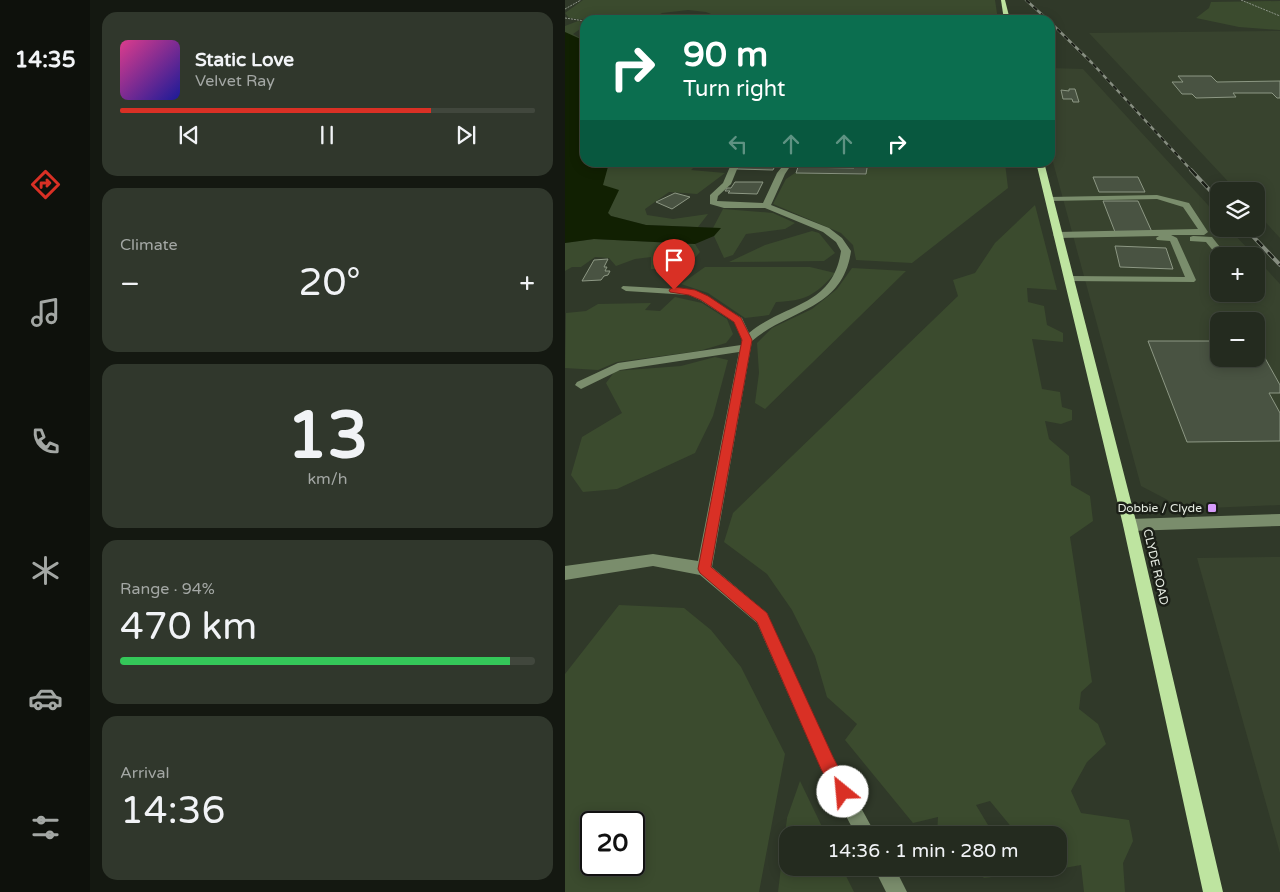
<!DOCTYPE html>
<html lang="en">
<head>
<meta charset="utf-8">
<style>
	:root { --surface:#242b1f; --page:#30372c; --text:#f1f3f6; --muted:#a3a7a4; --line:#41473d; --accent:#d93025 }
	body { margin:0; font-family:"Varela Round",sans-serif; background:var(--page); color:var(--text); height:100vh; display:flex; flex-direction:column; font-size:19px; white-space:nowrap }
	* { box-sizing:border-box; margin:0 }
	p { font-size:16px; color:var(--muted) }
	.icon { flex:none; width:28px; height:28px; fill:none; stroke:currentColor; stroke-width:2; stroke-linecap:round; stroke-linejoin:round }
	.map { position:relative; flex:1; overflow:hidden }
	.details { display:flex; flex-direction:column; gap:12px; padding:12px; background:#141811; width:475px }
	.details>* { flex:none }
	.hud { position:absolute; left:15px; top:15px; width:475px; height:152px; border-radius:15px; box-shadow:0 2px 12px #0003,0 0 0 1px var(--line); background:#0b6e4f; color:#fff; overflow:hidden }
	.fabs { position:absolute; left:645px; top:182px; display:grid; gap:10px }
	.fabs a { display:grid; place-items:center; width:55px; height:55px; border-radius:10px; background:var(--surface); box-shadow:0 2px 12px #0003,0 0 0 1px var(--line); font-size:25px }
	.speed { position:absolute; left:15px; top:811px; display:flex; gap:10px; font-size:25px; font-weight:700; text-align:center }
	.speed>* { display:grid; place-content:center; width:65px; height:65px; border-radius:50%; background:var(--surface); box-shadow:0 2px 12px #0003,0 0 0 1px var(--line); line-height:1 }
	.speed .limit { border:2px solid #111; border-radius:8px; background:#fff; color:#111 }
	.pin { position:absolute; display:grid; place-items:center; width:42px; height:42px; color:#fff; margin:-51px -21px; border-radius:50% 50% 50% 0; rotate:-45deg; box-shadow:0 0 5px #0007 }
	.pin .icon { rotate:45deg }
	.me { position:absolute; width:55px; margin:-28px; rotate:332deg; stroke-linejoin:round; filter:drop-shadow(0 0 4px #0008) }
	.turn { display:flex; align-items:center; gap:18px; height:105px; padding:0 20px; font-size:22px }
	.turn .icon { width:65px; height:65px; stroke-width:2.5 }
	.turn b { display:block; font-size:35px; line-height:42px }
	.lanes { display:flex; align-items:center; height:48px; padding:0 20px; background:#0003; justify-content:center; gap:25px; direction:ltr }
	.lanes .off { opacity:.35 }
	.big { font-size:38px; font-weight:600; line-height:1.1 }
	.details .tile { flex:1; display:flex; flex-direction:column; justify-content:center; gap:8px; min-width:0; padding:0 18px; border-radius:15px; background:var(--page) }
	.details .dial { align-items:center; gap:0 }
	.dial b { font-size:65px; line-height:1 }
	.song { display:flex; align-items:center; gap:15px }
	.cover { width:60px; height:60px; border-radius:8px; background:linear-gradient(135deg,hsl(330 70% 55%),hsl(240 70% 35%)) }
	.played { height:5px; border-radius:2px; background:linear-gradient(90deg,var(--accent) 75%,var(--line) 75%) }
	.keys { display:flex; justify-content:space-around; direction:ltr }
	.heat { display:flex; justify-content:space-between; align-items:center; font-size:28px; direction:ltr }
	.charge { height:8px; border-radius:4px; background:linear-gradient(90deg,#34c759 94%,var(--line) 0) }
	.trip { position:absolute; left:214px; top:826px; width:288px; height:50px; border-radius:15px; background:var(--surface); box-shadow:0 2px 12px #0003,0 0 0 1px var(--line); font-weight:600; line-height:50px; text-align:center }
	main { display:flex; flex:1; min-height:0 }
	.tab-bar { display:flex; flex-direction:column; width:90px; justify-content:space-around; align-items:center; background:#0e110c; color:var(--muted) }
	.tab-bar .icon { width:35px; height:35px }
	.tab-bar .current { color:var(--accent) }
	.tab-bar b { font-size:22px; color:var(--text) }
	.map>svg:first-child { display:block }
</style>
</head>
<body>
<main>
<nav class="tab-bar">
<b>14:35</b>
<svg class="icon current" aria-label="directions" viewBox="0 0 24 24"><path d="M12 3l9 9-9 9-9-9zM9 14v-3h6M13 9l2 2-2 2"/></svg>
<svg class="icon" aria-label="music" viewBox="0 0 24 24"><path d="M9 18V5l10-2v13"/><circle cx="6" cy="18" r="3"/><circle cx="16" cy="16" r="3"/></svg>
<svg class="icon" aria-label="phone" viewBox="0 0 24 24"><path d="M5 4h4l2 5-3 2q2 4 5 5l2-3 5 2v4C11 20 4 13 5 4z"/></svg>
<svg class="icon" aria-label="climate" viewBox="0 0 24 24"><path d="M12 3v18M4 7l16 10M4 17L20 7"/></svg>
<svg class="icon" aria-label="car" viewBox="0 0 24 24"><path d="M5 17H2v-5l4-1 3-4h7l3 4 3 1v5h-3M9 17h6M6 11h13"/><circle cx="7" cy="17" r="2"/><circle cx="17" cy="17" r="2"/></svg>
<svg class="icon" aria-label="filters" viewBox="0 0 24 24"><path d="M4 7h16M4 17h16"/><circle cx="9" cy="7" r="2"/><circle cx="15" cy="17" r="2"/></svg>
</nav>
<section class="details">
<div class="tile">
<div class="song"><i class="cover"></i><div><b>Static Love</b><p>Velvet Ray</p></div></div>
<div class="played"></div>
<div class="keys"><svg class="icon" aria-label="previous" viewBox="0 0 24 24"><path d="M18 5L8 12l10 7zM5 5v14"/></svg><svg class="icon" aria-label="pause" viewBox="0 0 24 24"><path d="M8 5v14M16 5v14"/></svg><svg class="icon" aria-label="next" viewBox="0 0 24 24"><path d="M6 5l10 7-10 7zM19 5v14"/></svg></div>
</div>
<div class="tile"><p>Climate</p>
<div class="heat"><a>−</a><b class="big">20°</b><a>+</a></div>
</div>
<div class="tile dial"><b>13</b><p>km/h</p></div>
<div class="tile"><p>Range · 94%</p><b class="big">470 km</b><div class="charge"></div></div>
<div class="tile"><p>Arrival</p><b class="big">14:36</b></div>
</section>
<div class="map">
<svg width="715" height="892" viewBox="0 0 715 892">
	<rect width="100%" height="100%" fill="#303929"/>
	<g fill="#38432e" fill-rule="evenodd">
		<path d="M715,31V238L691,212V191H672L524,33Z"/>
		<path d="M485,68L518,69L654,217V229H664L690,256H654V294H691V258L715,284V505L620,509L576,486L485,151ZM654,321H691V359H654Z"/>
		<path d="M715,557V853L632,558Z"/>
	</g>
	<g fill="#3b4b2e" fill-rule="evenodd">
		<path d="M18,0H430L433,20H356L349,18L344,20H161L141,12L123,10L97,13L87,20H22L4,18L0,13Z"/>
		<path d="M715,1V30L674,27L631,18L644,8L646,2Z"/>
		<path d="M13,21L19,22L18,27L8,34L20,41V162L133,163L126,170L160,173L132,194L104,192L80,209L82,215L108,219L143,214L133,227L81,225L46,216L43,213L0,230V26Z"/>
		<path d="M304,163H440L443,188L347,263L291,260L288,245L276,233L208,204L221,179L230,173L300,175Z"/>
		<path d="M470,205L492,290L462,288L463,302L479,306L482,325L498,333V342L467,339L477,389L495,392L497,407L507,410V420L496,424L480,421L484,439L504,456L506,485L525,496L528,521L505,537L527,682L516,692L514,709L533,724L541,744L522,762L506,791L516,813L564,820L568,841L558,863L560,892H519L516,865L482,871L479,868H492V835H453L425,801L411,805L429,835H372L373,817L348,823L280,740L292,724L262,697L250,656L227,610L202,574L159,542L168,513L393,296L388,280L410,273L430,243Z"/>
		<path d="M158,209L208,213L230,223L220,229L181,234L168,255L159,258L149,236L155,229L148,228Z"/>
		<path d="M247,231L254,233L270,253L259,261L164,262L200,245Z"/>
		<path d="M29,239L130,244L135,252C121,269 107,269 86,269V257L70,259L51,266L44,258L30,257L16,267H7L0,271V243Z"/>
		<path d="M140,267H245L270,273C251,295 240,301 211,302L204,315L180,318L143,293L116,284Z"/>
		<path d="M287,268L341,271L200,409L190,403L194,373L192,343L207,328L247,309L272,289Z"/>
		<path d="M110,297L137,303L162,319L168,334L161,343L134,351L52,362L33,370L0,368L1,313L21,311L33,304L86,303L80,310L95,311Z"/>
		<path d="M150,357L163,360L148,416L130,453L52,489L18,492L6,475L17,437L57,413L41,383L50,371L116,366Z"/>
		<path d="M54,605L119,608L146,630L176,667L220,754L194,892H0V674ZM26,822H69V865H26Z"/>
		<path d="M235,781L261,835H222V868H277L289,892H213L222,818Z"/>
		<path d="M407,868H449L452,874L419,878Z"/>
	</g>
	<path fill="#112002" d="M0,32L20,41V162L44,163L38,185L54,190L43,213L46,216L81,225L156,228L149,236L130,244L29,239L0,243Z"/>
	<g fill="#495342" stroke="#8d9884">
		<path d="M613,76H646L652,82L715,81V98H712L707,93H668L671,97L631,98L627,94H617L607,82H618Z"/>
		<path d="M504,89H510L514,102H508L507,99H498L496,90L504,91Z"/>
		<path d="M175,162H212L208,170L172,169Z"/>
		<path d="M290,162H303L301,174L231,173L233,167L289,168Z"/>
		<path d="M528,177H573L580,192H534Z"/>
		<path d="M170,182H198L192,194L163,193L165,191H160L162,188H166Z"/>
		<path d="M110,193L125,197L107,209L91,202Z"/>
		<path d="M538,201H573L587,232H550Z"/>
		<path d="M550,246L601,248L608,269L555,267Z"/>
		<path d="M43,259L39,267H42L40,271H45L43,275L39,276L36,280L17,281L29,260Z"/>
		<path d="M583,341H654V359H691V342L715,385V393H704L715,413V441L622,442Z"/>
	</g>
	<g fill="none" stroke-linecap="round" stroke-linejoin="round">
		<g stroke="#8e9689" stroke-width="1" stroke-dasharray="2 1" stroke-linecap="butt">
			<path d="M676,0L715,16"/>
			<path d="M0,9L16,0"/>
			<path d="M0,18L20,21"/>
		</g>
		<g fill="#7a8d6c" fill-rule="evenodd">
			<path d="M167,162H175L166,184L153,196L152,201L198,203L212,173L221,162H228L220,174L206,205L264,228L277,238L286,251C278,310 224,309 187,341L147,567L202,613L268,757L311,835H291L256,769L192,623L135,575L88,566L0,580V566L88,554L133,561L174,352L55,370L16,389L10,385L12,382L53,363L176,345L177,340L169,322L135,300L124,295L61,291L56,288L58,286L129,290L177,318L184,333C220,303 268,307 276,251L271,242L258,232L200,208H159L145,204V195L158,183Z"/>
			<path d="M268,162H280L281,163L277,165Z"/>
			<path d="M592,195L624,203L643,232L639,235H606L612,238L631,280L629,282L501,281L499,279L504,276L620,277L605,241L592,240L591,238L594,236L492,238L488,235L492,232L633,229L618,207L592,199L484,201L480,199L484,197Z"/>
			<path d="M628,236L647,237L662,256H654V258L641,242L625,241V237Z"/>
			<path d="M715,514V526L565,531L560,529L558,525L560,521L565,519Z"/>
			<path d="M309,868H330L342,892H321Z"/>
		</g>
		<g fill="#bee4a0" fill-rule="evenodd">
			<path d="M436,0H440L445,20H439Z"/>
			<path d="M471,162H479L572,525L658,892H638L558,525Z"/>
		</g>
		<defs>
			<g id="rail-far1">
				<path d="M461,0L483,20"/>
				<path d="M485,22L527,63L628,172"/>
			</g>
			<g id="rail">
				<path d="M626,170L654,200"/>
				<path d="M681,229L715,265"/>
			</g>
		</defs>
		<use href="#rail-far1" stroke="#878e81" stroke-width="2.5"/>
		<use href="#rail" stroke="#878e81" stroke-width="4"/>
		<use href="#rail-far1" stroke="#1b1f17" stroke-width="2" stroke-dasharray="5" stroke-linecap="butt"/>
		<use href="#rail" stroke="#1b1f17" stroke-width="2.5" stroke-dasharray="8" stroke-linecap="butt"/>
	</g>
	<path fill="#d93025" stroke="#8d1f18" d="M109,287L130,290L143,296L176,318L187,340L146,567L202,613L268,757L286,792L284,798L278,800L272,798L256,769L192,622L135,573L133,569L177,340L169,322L136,300L124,295L105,292L104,290Z"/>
	<rect fill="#d69bfa" stroke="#1b1f17" stroke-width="2" x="642" y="503" width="10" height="10" rx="2.5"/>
	<g text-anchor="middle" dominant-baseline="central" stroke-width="5" stroke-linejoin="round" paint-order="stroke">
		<g font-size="12" fill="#e6ece2" stroke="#1b1f17" text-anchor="end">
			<text x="637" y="508">Dobbie / Clyde</text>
		</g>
		<g font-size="12" fill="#e6ece2" stroke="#1b1f17">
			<text transform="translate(591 567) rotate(77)">CLYDE ROAD</text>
		</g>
	</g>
</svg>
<div class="fabs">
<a><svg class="icon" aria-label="layers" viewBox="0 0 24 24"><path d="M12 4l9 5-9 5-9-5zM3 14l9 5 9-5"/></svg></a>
<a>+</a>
<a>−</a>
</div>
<div class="speed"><div class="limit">20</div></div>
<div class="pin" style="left:109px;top:290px;background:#d93025"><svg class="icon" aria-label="arrive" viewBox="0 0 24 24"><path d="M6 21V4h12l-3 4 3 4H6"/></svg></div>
<svg class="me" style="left:278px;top:792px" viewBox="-20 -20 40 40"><circle r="19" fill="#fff"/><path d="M0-13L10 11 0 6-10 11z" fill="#d93025"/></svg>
<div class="trip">14:36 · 1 min · 280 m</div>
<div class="hud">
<div class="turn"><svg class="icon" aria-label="right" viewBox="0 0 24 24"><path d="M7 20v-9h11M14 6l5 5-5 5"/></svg><div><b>90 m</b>Turn right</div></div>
<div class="lanes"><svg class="icon off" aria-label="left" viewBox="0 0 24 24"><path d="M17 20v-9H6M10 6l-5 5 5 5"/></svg><svg class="icon off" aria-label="ahead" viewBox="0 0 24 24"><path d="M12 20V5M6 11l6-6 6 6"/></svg><svg class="icon off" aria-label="ahead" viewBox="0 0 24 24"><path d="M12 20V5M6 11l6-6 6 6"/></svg><svg class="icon" aria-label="right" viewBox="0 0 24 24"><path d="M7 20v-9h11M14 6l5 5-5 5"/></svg></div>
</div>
</div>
</main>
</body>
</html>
